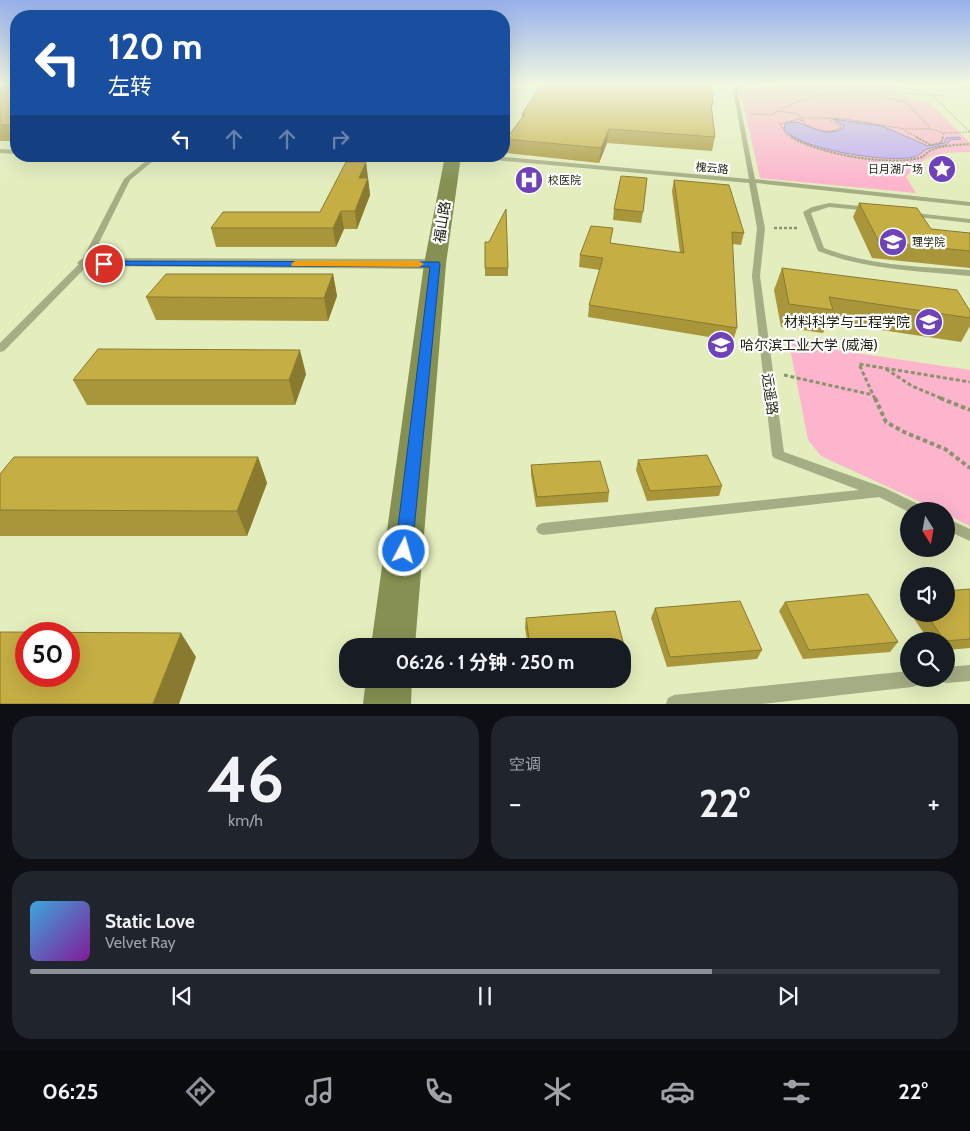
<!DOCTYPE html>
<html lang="zh">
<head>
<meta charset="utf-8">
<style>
	:root { --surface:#171b24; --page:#20242c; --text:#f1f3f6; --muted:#9ea1a6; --line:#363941; --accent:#8c9099 }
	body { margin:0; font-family:Cabin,"Noto Sans SC",sans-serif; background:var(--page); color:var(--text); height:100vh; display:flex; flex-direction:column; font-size:19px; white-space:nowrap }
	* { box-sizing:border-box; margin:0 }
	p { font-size:16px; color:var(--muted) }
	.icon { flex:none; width:28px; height:28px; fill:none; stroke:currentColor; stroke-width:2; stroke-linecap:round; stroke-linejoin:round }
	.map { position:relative; height:704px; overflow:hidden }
	.sheet { display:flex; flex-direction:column; gap:12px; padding:12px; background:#0d0f14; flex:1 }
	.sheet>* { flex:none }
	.guide { position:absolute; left:10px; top:10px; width:500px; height:152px; border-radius:20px; box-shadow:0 5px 20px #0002; background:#1a4fa0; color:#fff; overflow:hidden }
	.needle { width:32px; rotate:169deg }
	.fabs { position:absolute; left:900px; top:502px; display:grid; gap:10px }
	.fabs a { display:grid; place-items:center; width:55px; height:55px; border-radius:50%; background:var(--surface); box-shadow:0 5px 20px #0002; font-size:25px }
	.speed { position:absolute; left:15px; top:622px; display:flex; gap:10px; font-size:25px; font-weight:700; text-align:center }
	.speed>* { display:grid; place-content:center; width:65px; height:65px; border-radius:50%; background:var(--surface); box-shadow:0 5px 20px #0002; line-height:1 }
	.speed .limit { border:8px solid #d22; background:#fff; color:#111 }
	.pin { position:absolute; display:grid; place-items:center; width:42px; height:42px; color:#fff; margin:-21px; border:2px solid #fff; border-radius:50%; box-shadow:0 1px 5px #0007 }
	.me { position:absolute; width:55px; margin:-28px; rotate:6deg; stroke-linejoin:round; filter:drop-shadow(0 0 4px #0008) }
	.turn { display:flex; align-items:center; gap:18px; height:105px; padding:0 15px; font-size:22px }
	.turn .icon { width:65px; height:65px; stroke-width:2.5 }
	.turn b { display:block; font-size:35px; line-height:42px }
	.lanes { display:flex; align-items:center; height:48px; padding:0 15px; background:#0003; justify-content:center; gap:25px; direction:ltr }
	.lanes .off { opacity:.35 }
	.big { font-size:38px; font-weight:700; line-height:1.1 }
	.sheet .card { flex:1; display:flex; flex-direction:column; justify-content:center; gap:8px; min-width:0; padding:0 18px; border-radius:20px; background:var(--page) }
	.sheet .dial { align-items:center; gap:0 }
	.dial b { font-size:65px; line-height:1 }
	.song { display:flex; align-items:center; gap:15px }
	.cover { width:60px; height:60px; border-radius:8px; background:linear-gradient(135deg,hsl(200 70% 55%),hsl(290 70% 35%)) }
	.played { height:5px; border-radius:2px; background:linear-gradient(90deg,var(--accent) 75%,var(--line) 75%) }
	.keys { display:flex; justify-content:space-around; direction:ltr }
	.heat { display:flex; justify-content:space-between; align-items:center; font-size:28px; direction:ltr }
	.sheet .tiles { flex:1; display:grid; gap:12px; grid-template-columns:1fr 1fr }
	.card:last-child { grid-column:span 2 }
	.trip { position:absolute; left:339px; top:638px; width:292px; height:50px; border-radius:20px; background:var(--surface); box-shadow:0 5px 20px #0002; font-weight:700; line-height:50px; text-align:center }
	.tabs { display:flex; height:80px; justify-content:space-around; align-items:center; background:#090b0e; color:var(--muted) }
	.tabs .icon { width:35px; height:35px }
	.tabs .current { color:var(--accent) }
	.tabs b { font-size:22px; color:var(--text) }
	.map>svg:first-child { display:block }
</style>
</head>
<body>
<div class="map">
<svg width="970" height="704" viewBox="0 0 970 704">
	<rect width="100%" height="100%" fill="#e3edbd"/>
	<g fill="#fdb5ce">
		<path d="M841,84H894L902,88L889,91L893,94L930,103L970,143V152C938,153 929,152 906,177L916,193L760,178L740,90L748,88Z"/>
		<path d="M789,343L970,370V526L946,514V511H940L821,456L808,440Z"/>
	</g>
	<path fill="#bfabf2" stroke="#8f82ae" d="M833,119L882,126L928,146L944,143L946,138L959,137L961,139L950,140L946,145C940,146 933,147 927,149C923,151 919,156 914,157C889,163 799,150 784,129L785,124C804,115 821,142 843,128L844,126Z"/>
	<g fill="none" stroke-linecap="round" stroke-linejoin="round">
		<g stroke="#8b926f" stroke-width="1" stroke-dasharray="2 1" stroke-linecap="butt">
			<path d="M920,84L970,132"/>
			<path d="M870,94L907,103L931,129"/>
			<path d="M776,111L795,113L803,118"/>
			<path d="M751,114L771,115L791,104L821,95L887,92L945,96"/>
			<path d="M800,120L804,121L806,126C818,130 830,135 841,127L829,119"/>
			<path d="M905,131L919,138"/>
			<path d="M793,138L786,134L780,124L803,118H826L847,119L904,129H931L944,133L970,132"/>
			<path d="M942,138L944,133"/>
		</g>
		<g stroke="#8b926f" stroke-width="2" stroke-dasharray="2.5 1" stroke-linecap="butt">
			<path d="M791,137C819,154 887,166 919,158C924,157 927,152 932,150C943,145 958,145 970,144"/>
			<path d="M916,137L931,145L941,143L943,137"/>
		</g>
		<path stroke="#8b926f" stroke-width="2.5" stroke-dasharray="3 2" stroke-linecap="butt" d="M774,228H797"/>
		<g stroke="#8b926f" stroke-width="3" stroke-dasharray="4 2.5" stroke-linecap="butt">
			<path d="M886,369L912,386L943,399"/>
			<path d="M784,375L873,395"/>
			<path d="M875,399L859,364L970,382"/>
		</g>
		<g stroke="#8b926f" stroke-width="4" stroke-dasharray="4.5 3" stroke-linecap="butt">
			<path d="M875,398L886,422L904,432L945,449L970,468"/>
			<path d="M940,398L970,410"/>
		</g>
		<g fill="#a5ad84" fill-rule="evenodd">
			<path d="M741,84H765L745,85L737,90L755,179L970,202V206L756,183L765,228L760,276L784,452L885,488L924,507L926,511L909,512L879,497L543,535L538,533L536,529L538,525L543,523L859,490L774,458L772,455L752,276L757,228L749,183L494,160L452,162L236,158L233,156L452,158L494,156L749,179L733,89Z"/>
			<path d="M947,84L970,86V88L949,85Z"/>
			<path d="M0,149L16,150V154L0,153Z"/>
			<path d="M152,156H159L130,180L88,265L4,351L0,352V343L81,262L124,179Z"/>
			<path d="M829,203L870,207L874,209L870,211L829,207L811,213L824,248C870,266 921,267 970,270V276C919,271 866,270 818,251L803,212L812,207Z"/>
			<path d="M906,212L970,219V223L909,216L905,214Z"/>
			<path d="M946,518L970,529V541L946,530Z"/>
			<path d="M970,665V681L946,683L940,681L939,679H946V667Z"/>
			<path d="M909,671V679H920L918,685L912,687L761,704H666L668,698L674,695Z"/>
		</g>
		<path fill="#a5ad84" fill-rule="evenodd" d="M85,258L435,259L440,261L443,264L440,267L435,269L80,266L77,263L80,260Z"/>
		<g fill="#859052" fill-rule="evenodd">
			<path d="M445,156H461L446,264L415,646H371L424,264Z"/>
			<path d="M366,679H412L411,704H363Z"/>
		</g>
	</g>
	<g fill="#a9963a">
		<rect x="0" y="84" width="16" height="57"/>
		<path d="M713,104L711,111L715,137L712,151L607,143L599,163L506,153V139L522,118V114Z"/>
		<path d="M366,162L370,195L357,229H344L336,247H216L211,228L320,212Z"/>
		<path d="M674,180L744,233L741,245L732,244L737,328L733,341L588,317L589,305L600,270L579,267L580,255L610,243L680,253L672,191Z"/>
		<path d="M859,203L931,229L970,233V268L872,258L853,217Z"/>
		<path d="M614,209L643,212L641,223L613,220Z"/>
		<path d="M485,242L508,268V276H485Z"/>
		<path d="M782,268L970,311V326L961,342L828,322L823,333L781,327L774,290Z"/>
		<path d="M333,274L337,296L328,321L156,320L146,297Z"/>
		<path d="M306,374L295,405H87L73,380Z"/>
		<path d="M258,457L267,483L247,536H0V474Z"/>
		<path d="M638,460L722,486L719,496L647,501L636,470Z"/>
		<path d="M531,465L609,492L608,502L536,507L531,475Z"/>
		<path d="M970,589V648L946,650V641H929L911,614H946Z"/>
		<path d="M909,598V610L904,604Z"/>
		<path d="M785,602L898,642L890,652L803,659L779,611Z"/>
		<path d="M655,608L762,650L757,659L667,667L651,618Z"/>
		<path d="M615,611L628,661L625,670L622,671V646H528L525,628L526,618Z"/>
	</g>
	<g fill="#8a7a30">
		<path d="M609,129L607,143L599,163L601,148Z"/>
		<path d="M366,162L370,195L357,229L355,211L359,178Z"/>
		<path d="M341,211L344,229L336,247L333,228Z"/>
		<path d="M333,274L337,296L328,321L324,298Z"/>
		<path d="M300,350L306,374L295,405L289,380Z"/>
		<path d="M258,457L267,483L247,536L237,511Z"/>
		<path d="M181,633L196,657L179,704H153Z"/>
	</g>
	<g fill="#c5ae44" stroke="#8a7a30" fill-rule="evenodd">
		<rect x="0" y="84" width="16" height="41"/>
		<path d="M542,84H711L713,104H711L715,137L609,129L601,148L506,139L525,114H522Z"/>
		<path d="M346,162H366L359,178H368L355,211H341L333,228H211L223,212H320Z"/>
		<path d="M621,176L647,178L643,212L614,209Z"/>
		<path d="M674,180L729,185L744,233L732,232L737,328L589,305L603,258L580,255L591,226L613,228L610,243L684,253Z"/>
		<path d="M859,203L917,208L931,229L970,233V251L879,242Z"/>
		<path d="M506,209L508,268H485V242H489Z"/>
		<path d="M782,268L957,290L970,311V318L829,297L833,310L789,304Z"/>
		<path d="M166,274H333L324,298L146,297Z"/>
		<path d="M98,349L300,350L289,380H73Z"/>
		<path d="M707,455L722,486L650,491L638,460Z"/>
		<path d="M14,457H258L237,511L0,510V474Z"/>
		<path d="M600,461L609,492L537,497L531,465Z"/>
		<path d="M970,589V639L945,641L926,614H946V591Z"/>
		<path d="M868,594L898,642L809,650L785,602Z"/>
		<path d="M740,601L762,650L670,657L655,608Z"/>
		<path d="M615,611L628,661H622V646H530L526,618Z"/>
		<path d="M0,632L181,633L153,704H0ZM26,634H69V676H26Z"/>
	</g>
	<linearGradient id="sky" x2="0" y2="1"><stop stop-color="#97b0ec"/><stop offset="0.46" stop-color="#f2f7e1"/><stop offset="1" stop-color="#f2f7e1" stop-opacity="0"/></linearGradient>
	<rect width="970" height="182" fill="url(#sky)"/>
	<path fill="#1a73e8" stroke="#114b97" d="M104,261L439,262L440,264L412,551L409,556L404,558L398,556L395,551L430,267L101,265L100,264Z"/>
	<path fill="#f59e0b" d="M295,261H419L424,264L419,267L292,266L291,264Z"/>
	<defs>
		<symbol id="sight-disc" viewBox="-11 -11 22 22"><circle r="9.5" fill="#7042ba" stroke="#fff"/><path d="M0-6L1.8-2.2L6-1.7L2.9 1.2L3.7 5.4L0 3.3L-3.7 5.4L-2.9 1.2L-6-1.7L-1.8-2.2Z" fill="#fff"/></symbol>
		<symbol id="hospital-disc" viewBox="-11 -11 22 22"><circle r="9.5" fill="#7042ba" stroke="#fff"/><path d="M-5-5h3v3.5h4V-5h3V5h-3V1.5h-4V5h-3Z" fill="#fff"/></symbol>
		<symbol id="university-disc" viewBox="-11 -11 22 22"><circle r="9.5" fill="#7042ba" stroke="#fff"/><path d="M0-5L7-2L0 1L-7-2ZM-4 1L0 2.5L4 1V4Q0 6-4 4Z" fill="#fff"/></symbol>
	</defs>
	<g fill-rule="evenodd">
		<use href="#sight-disc" x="926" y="153" width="32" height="32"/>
		<use href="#hospital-disc" x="513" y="164" width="32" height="32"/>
		<use href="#university-disc" x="877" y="226" width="32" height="32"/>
		<use href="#university-disc" x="913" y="306" width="32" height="32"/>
		<use href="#university-disc" x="705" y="329" width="32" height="32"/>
	</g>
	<g text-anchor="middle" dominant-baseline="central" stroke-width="4.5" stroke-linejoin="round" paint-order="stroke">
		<g font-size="11" fill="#202311" stroke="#fff">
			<text transform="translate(712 168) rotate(5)">槐云路</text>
		</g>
		<g font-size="11" fill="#202311" stroke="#fff" text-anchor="start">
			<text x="923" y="169" text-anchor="end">日月湖广场</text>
			<text x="548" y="180">校医院</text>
			<text x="912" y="242">理学院</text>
		</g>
		<g font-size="14" fill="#202311" stroke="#fff">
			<text transform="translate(442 222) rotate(-81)">福山路</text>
			<text transform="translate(770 394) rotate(82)">远遥路</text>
		</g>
		<g font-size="14" fill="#202311" stroke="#fff" text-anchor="end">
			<text x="910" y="322">材料科学与工程学院</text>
			<text x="740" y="345" text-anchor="start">哈尔滨工业大学 (威海)</text>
		</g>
	</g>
</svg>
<div class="fabs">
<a><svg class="needle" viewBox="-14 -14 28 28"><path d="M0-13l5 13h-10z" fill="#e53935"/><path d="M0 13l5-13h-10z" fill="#9ea1a6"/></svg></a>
<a><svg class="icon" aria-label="sound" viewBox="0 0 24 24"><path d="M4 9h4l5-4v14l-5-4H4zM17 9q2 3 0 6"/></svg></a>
<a><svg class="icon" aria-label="search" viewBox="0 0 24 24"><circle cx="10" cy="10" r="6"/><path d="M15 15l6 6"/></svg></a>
</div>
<div class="speed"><div class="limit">50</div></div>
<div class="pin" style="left:104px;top:264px;background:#d93025"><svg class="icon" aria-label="arrive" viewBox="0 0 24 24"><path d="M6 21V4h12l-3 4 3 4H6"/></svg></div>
<svg class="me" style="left:404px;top:551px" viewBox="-20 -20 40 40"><circle r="17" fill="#1a73e8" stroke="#fff" stroke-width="3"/><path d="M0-11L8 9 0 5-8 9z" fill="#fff"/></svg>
<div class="trip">06:26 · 1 分钟 · 250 m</div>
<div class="guide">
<div class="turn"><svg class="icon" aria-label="left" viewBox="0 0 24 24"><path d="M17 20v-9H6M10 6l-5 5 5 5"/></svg><div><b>120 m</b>左转</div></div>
<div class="lanes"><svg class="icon" aria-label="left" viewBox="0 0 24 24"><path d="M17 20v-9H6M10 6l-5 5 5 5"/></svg><svg class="icon off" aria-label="ahead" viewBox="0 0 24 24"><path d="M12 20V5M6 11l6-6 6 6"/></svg><svg class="icon off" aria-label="ahead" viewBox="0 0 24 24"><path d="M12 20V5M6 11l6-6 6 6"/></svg><svg class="icon off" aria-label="right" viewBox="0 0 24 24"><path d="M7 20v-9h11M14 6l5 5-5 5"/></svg></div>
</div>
</div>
<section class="sheet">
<div class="tiles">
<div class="card dial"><b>46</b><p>km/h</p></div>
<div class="card"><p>空调</p>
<div class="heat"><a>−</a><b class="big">22°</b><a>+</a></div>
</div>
<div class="card">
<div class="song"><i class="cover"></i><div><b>Static Love</b><p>Velvet Ray</p></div></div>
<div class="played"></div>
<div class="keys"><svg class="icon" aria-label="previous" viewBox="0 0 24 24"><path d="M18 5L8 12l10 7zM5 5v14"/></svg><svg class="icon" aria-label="pause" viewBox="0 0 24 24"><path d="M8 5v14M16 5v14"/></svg><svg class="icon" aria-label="next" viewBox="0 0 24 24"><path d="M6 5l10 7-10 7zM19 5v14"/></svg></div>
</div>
</div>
</section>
<nav class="tabs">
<b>06:25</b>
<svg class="icon current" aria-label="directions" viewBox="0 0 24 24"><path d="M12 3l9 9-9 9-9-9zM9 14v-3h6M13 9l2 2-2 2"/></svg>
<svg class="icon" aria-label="music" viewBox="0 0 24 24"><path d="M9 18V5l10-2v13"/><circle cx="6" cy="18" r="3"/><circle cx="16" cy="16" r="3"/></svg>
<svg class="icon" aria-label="phone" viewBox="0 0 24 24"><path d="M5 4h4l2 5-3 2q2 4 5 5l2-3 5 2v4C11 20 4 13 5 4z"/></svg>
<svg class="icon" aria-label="climate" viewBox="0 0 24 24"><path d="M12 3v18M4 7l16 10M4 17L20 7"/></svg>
<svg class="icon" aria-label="car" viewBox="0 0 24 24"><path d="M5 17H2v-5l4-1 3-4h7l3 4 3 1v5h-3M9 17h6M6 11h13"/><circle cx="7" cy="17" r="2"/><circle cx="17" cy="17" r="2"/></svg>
<svg class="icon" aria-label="filters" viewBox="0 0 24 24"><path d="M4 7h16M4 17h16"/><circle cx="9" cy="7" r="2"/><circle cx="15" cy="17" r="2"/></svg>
<b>22°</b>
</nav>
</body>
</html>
